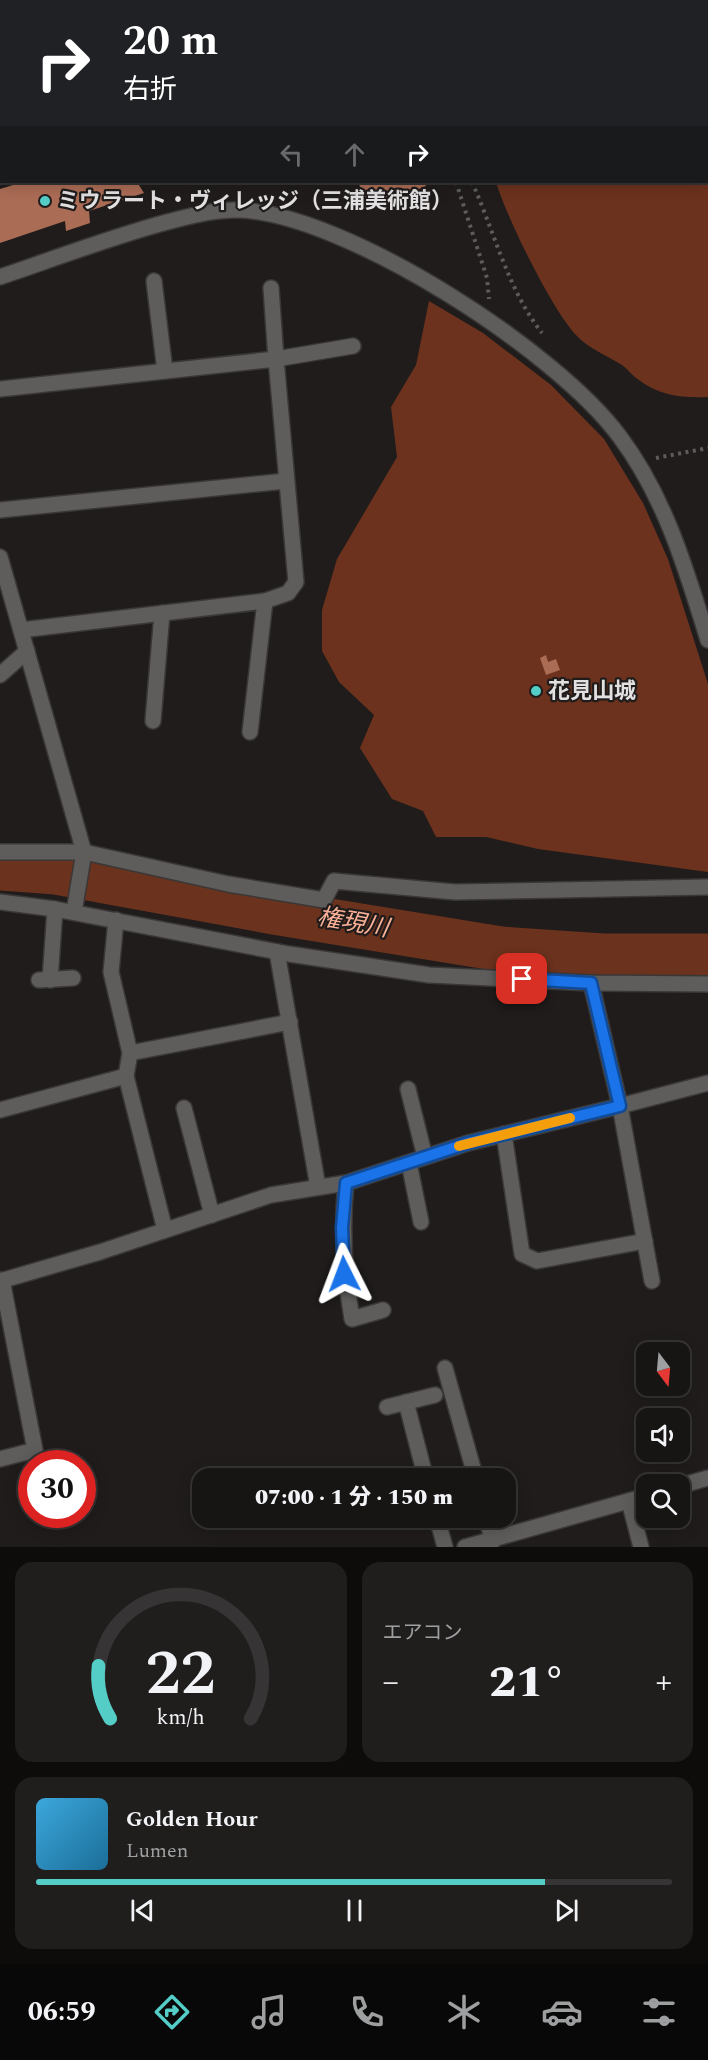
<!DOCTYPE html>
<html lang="ja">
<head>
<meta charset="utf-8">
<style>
	:root { --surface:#171514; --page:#201e1d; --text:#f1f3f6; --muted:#9e9fa0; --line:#363434; --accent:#54cdc7 }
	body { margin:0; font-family:Spectral,"Noto Sans JP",serif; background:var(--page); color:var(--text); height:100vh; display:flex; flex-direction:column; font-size:22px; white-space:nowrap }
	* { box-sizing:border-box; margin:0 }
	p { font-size:20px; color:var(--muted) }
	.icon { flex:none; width:33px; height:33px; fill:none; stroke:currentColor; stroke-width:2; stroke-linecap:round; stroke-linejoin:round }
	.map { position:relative; height:1547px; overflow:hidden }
	.details { display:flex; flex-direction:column; gap:15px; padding:15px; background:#0d0c0b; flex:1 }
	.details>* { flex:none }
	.top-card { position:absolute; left:0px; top:0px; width:708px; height:183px; box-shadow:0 3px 15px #0003,0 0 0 2px var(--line); background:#202124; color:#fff; overflow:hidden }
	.needle { width:39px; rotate:164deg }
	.buttons { position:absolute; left:636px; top:1342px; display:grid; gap:12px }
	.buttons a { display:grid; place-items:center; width:54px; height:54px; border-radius:12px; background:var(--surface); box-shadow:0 3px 15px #0003,0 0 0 2px var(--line); font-size:30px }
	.speed { position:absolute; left:18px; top:1450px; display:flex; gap:12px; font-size:30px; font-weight:700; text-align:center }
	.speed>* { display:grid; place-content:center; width:78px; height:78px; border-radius:50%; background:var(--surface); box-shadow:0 3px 15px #0003,0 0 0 2px var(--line); line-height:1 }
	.speed .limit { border:9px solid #d22; background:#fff; color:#111 }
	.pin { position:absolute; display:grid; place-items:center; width:51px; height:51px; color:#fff; margin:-26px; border-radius:12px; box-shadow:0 3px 9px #0006 }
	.me { position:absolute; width:66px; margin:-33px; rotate:357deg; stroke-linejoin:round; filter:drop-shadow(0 0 4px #0008) }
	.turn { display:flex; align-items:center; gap:21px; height:126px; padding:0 24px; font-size:27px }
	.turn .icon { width:78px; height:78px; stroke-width:2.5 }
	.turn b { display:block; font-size:42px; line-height:51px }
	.lanes { display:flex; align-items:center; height:57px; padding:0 24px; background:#0003; justify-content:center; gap:30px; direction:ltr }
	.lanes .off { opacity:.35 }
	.big { font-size:45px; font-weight:800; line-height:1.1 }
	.details .widget { flex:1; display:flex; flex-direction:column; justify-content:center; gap:9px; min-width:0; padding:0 21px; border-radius:18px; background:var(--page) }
	.details .dial { align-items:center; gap:0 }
	.dial svg { height:156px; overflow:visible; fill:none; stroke:var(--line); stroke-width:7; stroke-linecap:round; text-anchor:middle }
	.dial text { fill:var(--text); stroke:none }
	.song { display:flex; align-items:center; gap:18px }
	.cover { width:72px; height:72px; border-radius:9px; background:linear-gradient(135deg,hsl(200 70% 55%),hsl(200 70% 35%)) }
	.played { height:6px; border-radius:3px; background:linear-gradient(90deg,var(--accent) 80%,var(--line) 80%) }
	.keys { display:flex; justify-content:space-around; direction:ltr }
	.heat { display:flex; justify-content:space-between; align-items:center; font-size:33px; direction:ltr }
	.details .tiles { flex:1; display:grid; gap:15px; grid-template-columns:1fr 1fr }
	.widget:last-child { grid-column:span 2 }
	.trip { position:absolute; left:192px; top:1468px; width:324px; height:60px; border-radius:18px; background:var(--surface); box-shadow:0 3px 15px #0003,0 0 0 2px var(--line); font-weight:800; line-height:60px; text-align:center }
	.tabs { display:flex; height:96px; justify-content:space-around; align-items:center; background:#090808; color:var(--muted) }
	.tabs .icon { width:42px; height:42px }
	.tabs .active { color:var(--accent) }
	.tabs b { font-size:27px; color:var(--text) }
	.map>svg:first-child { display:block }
</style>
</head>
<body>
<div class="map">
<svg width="708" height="1547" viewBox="0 0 708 1547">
	<rect width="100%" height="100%" fill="#1f1c1b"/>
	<path fill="#6c321d" d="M429,301L483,333L551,385L604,439L643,503L668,559L708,684V872L538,849L486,837H436L423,811L392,799L360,748L374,715L339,682L322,651V610L337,559L397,457L391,407L416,365Z"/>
	<path fill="#6b321d" d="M489,0H708V397C682,398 660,396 639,380C632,376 628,369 622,365C606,355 589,349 576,335C552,310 506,216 496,182H706V2Z"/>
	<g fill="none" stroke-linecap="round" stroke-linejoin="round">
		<path stroke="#6b321d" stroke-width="45" d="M0,868L56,872L274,912L501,949L603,956H708"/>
	</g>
	<g fill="#ab6c55">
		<path d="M23,182H137L144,193L89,211L90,223L66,231L65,221L0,243V189Z"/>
		<path d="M358,182H424L426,186L370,209Z"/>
		<path d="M546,655L548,662L556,659L560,670L546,675L540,658Z"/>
	</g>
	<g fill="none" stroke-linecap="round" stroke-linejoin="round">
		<defs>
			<g id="minor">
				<path d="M0,277C56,258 111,237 167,222C191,216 215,209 240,210C347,215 557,351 620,437C665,497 686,569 708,640"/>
				<path d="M154,281L165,371"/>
				<path d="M271,288L276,359L353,346"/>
				<path d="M0,389L276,359L296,582L288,593L265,601L21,630"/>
				<path d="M0,510L286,481"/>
				<path d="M0,557L84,852L74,912"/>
				<path d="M0,675L27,651"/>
				<path d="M153,721L162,613"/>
				<path d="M250,732L265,601"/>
				<path d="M0,852H84L228,884L324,900L334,881L455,892L708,887"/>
				<path d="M0,902L55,909L289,954L429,975L591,983L708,984"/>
				<path d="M116,920L111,972L130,1053"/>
				<path d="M277,952L318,1187"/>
				<path d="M39,980L73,978"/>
				<path d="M50,980L55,909"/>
				<path d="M126,1076L165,1230"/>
				<path d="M408,1089L425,1157"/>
				<path d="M184,1108L212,1215"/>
				<path d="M0,1110L126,1076L130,1053L290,1022"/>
				<path d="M504,1134L522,1254L537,1261L645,1241"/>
				<path d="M409,1163L421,1222"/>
				<path d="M346,1183C341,1230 344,1272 352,1319L383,1310"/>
				<path d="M0,1281L100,1252L271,1195L346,1183L468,1143L620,1106L591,983"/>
				<path d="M652,1281L620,1106L708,1083"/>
				<path d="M445,1368L476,1479"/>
				<path d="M406,1402L426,1479"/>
				<path d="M387,1407L435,1395"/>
				<path d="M0,1459L35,1450L2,1280"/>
				<path d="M680,1486L708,1478"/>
				<path d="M629,1501L641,1547"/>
				<path d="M437,1518L445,1547"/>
				<path d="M486,1518L493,1541"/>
				<path d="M465,1547L646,1496"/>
			</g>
		</defs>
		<use href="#minor" stroke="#3a3737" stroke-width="18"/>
		<g stroke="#5e5c5b" stroke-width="4" stroke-dasharray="3 4.5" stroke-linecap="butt">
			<path d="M457,2V0"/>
			<path d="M456,182L487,278L489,299"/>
			<path d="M472,182C494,231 508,290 542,333"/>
			<path d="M656,458L708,448"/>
		</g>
		<use href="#minor" stroke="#5e5d5c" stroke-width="15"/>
	</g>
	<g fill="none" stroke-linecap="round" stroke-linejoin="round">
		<defs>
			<path id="route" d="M344,1274L342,1228L346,1183L468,1143L620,1106L591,983L522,979"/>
		</defs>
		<use href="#route" stroke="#114b97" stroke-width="15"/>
		<use href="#route" stroke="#1a73e8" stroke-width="10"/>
		<path stroke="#f59e0b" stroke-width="10" d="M459,1146L570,1118"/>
	</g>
	<g fill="#54cdc7" stroke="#1f1c1b" stroke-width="2">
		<circle cx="45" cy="201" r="6"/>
		<circle cx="536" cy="691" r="6"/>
	</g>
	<g text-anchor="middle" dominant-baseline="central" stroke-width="4.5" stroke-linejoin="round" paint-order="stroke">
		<g font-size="22" font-weight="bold" fill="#e2e0e0" stroke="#1f1c1b" text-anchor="start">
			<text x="57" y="201">ミウラート・ヴィレッジ（三浦美術館）</text>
			<text x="548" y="691">花見山城</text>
		</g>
		<g font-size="24" font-style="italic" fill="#fab096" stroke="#1f1c1b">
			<text transform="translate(353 923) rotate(10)">権現川</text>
		</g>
	</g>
</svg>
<div class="buttons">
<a><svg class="needle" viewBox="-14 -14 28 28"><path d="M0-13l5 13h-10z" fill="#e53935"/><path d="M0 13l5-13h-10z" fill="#9e9fa0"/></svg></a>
<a><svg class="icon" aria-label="sound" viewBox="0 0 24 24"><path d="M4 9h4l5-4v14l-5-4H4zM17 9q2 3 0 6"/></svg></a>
<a><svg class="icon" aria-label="search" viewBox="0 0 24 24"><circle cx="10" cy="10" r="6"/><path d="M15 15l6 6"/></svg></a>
</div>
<div class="speed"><div class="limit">30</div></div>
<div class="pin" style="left:522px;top:979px;background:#d93025"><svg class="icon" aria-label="arrive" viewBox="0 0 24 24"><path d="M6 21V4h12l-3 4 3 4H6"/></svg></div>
<svg class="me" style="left:344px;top:1274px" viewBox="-20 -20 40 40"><path d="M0-17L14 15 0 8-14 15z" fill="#1a73e8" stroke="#fff" stroke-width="4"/></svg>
<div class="trip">07:00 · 1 分 · 150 m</div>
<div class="top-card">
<div class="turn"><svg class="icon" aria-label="right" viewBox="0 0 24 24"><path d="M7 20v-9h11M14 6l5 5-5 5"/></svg><div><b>20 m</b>右折</div></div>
<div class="lanes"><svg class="icon off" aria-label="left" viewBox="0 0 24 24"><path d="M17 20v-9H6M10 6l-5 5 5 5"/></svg><svg class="icon off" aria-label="ahead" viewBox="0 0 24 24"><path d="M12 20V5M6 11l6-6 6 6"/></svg><svg class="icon" aria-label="right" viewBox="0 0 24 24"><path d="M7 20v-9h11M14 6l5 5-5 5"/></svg></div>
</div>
</div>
<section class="details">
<div class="tiles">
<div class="widget dial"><svg viewBox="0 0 100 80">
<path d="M14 69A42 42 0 1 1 86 69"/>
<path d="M14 69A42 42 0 0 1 8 42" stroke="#54cdc7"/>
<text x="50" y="56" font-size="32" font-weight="700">22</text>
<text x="50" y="72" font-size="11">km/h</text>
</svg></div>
<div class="widget"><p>エアコン</p>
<div class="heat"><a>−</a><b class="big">21°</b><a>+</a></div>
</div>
<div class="widget">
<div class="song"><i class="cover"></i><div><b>Golden Hour</b><p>Lumen</p></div></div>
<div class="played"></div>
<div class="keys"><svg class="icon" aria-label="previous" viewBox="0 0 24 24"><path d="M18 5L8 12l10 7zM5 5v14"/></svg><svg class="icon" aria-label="pause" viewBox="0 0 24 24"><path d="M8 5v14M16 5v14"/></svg><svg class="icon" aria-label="next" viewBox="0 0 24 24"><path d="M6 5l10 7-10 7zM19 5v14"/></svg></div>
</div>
</div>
</section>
<nav class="tabs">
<b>06:59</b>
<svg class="icon active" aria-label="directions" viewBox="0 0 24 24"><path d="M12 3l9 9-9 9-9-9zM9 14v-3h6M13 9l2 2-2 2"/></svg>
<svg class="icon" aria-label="music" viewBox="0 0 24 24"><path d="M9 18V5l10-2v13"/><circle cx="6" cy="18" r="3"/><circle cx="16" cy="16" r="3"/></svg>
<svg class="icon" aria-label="phone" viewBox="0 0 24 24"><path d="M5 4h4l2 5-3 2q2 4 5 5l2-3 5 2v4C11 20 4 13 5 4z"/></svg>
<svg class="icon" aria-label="climate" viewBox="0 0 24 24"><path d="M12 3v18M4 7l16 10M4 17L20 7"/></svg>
<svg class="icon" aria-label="car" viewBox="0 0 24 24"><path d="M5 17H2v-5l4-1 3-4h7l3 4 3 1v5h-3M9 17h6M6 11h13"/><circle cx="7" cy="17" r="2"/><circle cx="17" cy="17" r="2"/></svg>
<svg class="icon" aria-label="filters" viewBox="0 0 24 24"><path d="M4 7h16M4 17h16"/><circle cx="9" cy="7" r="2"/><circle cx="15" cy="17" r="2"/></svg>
</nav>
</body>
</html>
